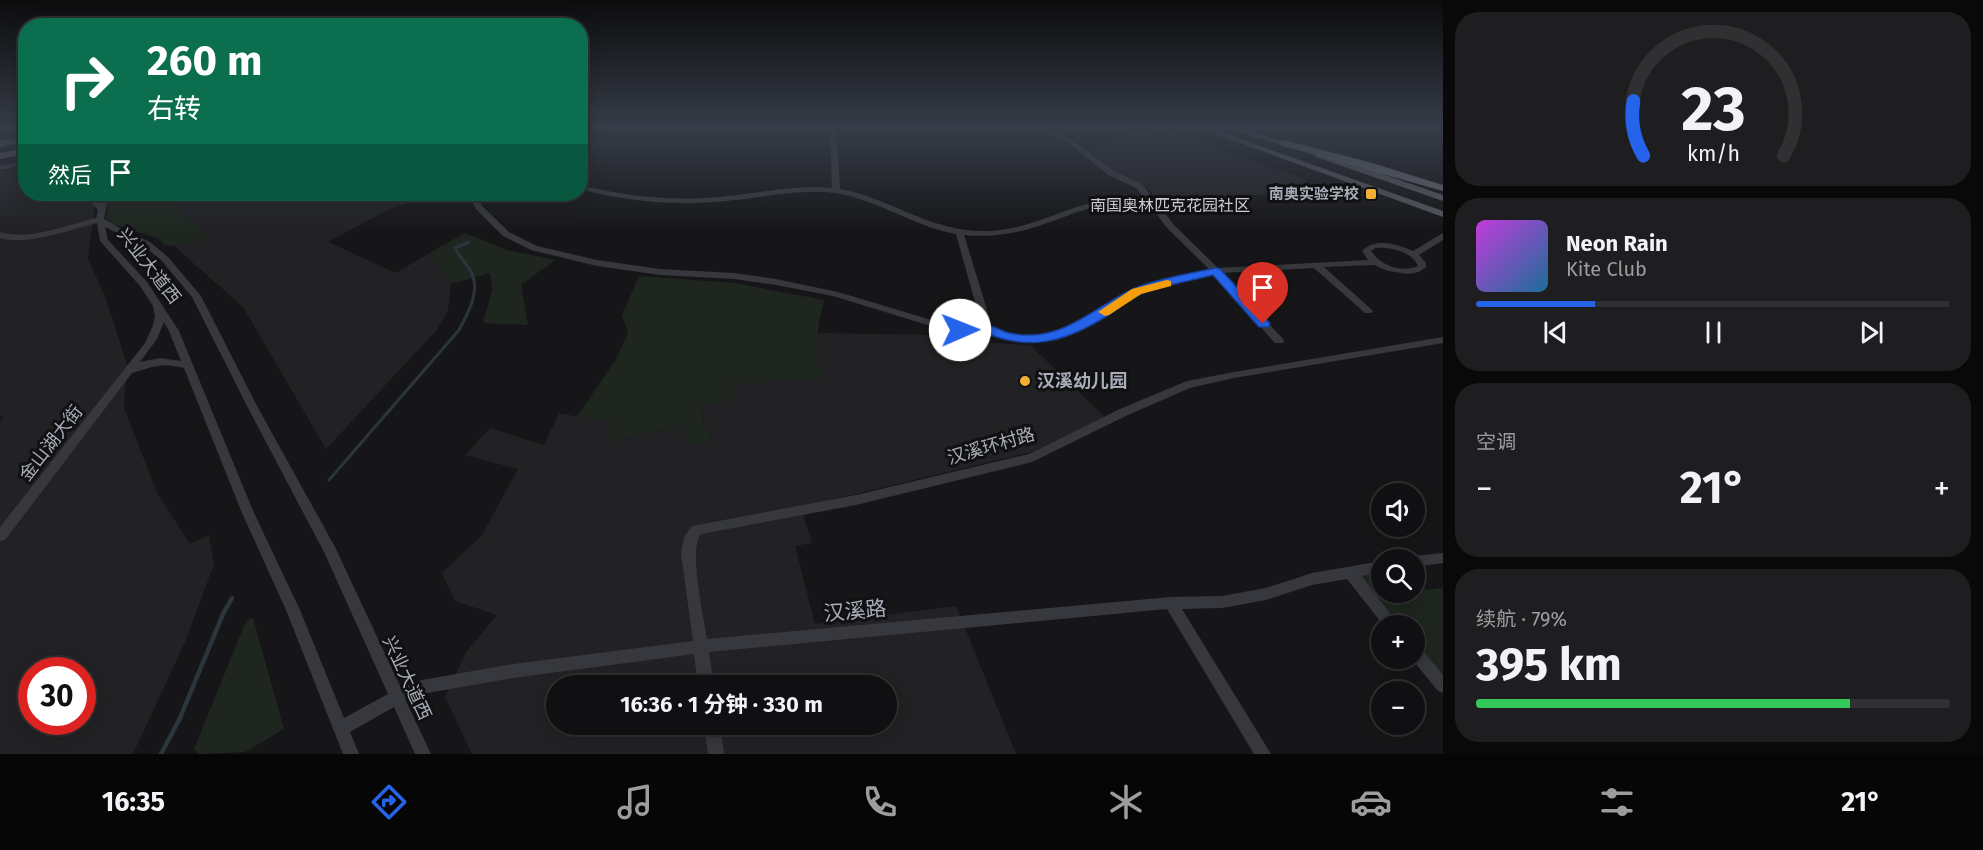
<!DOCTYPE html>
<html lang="zh">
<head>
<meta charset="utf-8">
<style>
	:root { --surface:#101012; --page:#1e1e20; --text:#f1f3f6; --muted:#9c9d9f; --line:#303032; --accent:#2563eb }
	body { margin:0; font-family:"Fira Sans","Noto Sans SC",sans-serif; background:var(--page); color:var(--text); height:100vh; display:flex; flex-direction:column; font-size:22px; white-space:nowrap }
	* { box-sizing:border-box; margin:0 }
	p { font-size:20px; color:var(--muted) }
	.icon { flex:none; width:33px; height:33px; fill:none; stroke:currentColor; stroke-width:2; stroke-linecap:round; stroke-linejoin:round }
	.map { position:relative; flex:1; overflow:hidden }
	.sheet { display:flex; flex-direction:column; gap:12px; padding:12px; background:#09090a; width:540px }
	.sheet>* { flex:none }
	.hud { position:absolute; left:18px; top:18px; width:570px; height:183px; border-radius:24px; box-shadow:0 3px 15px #0003,0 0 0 2px var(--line); background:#0b6e4f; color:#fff; overflow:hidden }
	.controls { position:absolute; left:1371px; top:483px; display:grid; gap:12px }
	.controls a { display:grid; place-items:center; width:54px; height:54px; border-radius:50%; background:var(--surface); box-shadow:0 3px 15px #0003,0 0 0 2px var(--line); font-size:30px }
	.speed { position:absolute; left:18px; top:657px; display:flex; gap:12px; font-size:30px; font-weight:700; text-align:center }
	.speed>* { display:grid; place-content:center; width:78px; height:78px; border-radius:50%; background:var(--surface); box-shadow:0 3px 15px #0003,0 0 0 2px var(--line); line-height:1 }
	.speed .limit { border:9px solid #d22; background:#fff; color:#111 }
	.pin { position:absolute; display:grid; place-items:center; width:51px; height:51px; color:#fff; margin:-62px -26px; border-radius:50% 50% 50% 0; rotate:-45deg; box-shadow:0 0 6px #0007 }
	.pin .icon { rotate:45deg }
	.me { position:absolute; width:66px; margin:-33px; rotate:89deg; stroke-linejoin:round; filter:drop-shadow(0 0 4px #0008) }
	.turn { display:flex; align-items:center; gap:21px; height:126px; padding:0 30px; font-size:27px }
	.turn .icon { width:78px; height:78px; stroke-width:2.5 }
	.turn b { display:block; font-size:42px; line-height:51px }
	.then { display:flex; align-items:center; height:57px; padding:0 30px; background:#0003; gap:12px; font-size:22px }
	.big { font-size:45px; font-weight:700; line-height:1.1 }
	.sheet .card { flex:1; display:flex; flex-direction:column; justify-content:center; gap:9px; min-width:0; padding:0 21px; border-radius:24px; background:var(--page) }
	.sheet .dial { align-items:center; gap:0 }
	.dial svg { height:156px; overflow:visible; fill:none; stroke:var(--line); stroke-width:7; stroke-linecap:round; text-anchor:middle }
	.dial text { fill:var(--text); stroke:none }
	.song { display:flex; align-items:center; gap:18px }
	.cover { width:72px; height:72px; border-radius:9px; background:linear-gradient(135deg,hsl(290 70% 55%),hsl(200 70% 35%)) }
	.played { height:6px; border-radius:3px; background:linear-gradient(90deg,var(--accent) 25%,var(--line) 25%) }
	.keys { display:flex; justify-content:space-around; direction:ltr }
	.heat { display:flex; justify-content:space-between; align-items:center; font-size:33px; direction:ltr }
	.charge { height:9px; border-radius:4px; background:linear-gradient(90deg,#34c759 79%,var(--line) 0) }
	.trip { position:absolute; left:546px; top:675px; width:351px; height:60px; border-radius:30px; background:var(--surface); box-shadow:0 3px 15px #0003,0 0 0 2px var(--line); font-weight:700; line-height:60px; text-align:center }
	.menu { display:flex; height:96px; justify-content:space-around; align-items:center; background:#060607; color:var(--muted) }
	.menu .icon { width:42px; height:42px }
	.menu .selected { color:var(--accent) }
	.menu b { font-size:27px; color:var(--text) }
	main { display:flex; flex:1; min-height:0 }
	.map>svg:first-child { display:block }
</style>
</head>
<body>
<main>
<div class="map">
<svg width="1443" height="754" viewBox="0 0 1443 754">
	<rect width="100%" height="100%" fill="#161618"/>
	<g fill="#222225" fill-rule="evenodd">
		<path d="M1153,127H1156L1307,180L1266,195L1156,198L1147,188L1116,172L1087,149Z"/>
		<path d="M25,166L26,194H62L95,205L88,258L106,299L127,365L124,408L157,493L190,544L209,535L214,564L185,642L133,754H0V421L4,416H0V171ZM32,670H82V722H32Z"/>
		<path d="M166,194H435L390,209L328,242L396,273L436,249V265L451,284L448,311L435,332L326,449L243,307L174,246L206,236Z"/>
		<path d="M816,333L940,335L975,342L1030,345L1105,417L1032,452L801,507L812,543L795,546L815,624L956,606L1016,754H472L445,697L466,652L497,615L455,601L442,573L482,535L518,469L465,455L490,428L544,445L559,413L610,423L609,443L682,425L711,441L699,406L731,383L817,362ZM556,686H886V724H556Z"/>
	</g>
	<g fill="#1e261f">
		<path d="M145,194H166L206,236L190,243L174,246L165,245L157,238L112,224L106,217L109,201Z"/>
		<path d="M465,233L507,250L555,260L521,285L528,325L483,323L492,290L490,273L451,284L436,265V249Z"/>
		<path d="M639,276L735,283L824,300C817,329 813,351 824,379L732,383L733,400L699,407L711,442L689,446L682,425L608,443L610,423L577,417L616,359L628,333L622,315Z"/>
		<path d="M1381,573L1382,592H1414L1415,576L1426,590L1443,588V677L1415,642L1414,626L1401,625L1361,576Z"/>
		<path d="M253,618L284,729L245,752L199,754L194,749L246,621Z"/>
	</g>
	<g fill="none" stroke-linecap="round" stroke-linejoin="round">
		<path stroke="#2c353c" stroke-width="3" d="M329,480L459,330C468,313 481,291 471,272C467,263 459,257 455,248L469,242"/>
		<path stroke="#2c353c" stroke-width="4.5" d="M161,754L180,718L223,614L232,598"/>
		<g fill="#37383d" fill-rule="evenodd">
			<path d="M809,127H872L869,129H836L840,189C894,199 930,233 989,231C1028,230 1061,209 1099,201C1114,197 1129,197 1144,198L1136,188L1108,175L1068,142L1034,127H1042L1072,140L1114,171L1142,184L1174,225L1218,268L1368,260L1362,251C1375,237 1397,244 1413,251L1443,233V240L1419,255L1426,263V267L1419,272L1408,274L1388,271L1374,265L1324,267L1371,309L1373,311L1371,313H1365L1314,268L1222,273L1283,339L1284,341L1283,343H1275L1214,275L1140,293L1100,319L1060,339L1042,342L1004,339L983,331L972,335L947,331L833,296L776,285L734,279L660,275L597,266L531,250L503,236L476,209L468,194H476L482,206L509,232L537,246L597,260L660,269L734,273L776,279L838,292L948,325L971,329L978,325L979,316L956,234C910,226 872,195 826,192C792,190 759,198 726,201C676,206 628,202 580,189V185C629,197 677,202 727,196C762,193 797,184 832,188L830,129H812ZM1120,202L1148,203L1168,229L1210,270L1134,289L1094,315L1057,333L1042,336L1006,333L988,326L989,316L964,235C993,238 1020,233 1047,223C1071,215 1094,204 1120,202ZM1375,248C1389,247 1412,251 1418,266C1402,273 1381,266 1371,251Z"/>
			<path d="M1162,127H1171L1156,133L1153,131Z"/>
			<path d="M26,161V165L0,170V166Z"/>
			<path d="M70,194H92L99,203L101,194H109L104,219L123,230L150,242L168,257L201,296L257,406L335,547L401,688L422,680L513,664L693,641L681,554L684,537L692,526L856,495L1029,454L1120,409L1187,381L1234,372L1443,337V343L1234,378L1190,388L1128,415L1032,462L856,505L701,534C688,547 704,619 707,639L1171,597L1222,596L1266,588L1312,573L1382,561V573L1362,576L1400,626H1384L1347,579L1312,585L1266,600L1222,608L1182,609L1271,754H1254L1167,609L709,652L714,686H698L694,654L513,678L422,694L406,701L431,754H415L394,707L350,732L359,754H343L286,610L242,513L184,368C160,362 154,367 132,373L5,540L0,541V527L145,343L153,325L155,316L153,306L140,286L100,241L97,223C68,230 28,246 0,238V232C31,241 66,225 96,218L98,210L87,198L74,196ZM105,227L144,246L162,261L192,297L247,406L324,552L388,694L344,718L300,610L254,513L179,331L147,282L108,240ZM164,322L169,331L181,361L160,358L140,362L157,339Z"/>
			<path d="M1443,553V563L1414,567V560H1409L1414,556Z"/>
			<path d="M1414,644L1419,646L1443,675V693L1438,691L1411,658H1414Z"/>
			<path d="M704,724H720L724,754H708Z"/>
		</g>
		<g fill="#53555c" fill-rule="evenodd">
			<path d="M1196,127H1207L1443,211V217Z"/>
			<path d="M1224,127H1236L1301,147L1293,149Z"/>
			<path d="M26,136V142L0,147V141Z"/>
			<path d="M26,148V154L0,159V153Z"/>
			<path d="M1319,152L1443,195V201L1316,157L1314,155Z"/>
		</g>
		<path fill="#63666e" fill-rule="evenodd" d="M1284,140L1369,162L1443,185V191L1280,145L1279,143Z"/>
	</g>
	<linearGradient id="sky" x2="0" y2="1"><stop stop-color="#0c0c0d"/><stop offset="0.55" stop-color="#363c48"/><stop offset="1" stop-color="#363c48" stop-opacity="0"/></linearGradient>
	<rect width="1443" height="232" fill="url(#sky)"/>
	<path fill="#2563eb" stroke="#184099" stroke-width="1.5" d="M1216,268L1220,269L1268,321L1270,324L1268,327H1259L1213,275C1190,281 1163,285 1141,294C1127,300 1115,312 1102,319C1062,343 1027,351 983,332L972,336L955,333L953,330L960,326L971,328L983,323C992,325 1000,331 1009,333C1060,344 1090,310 1131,290C1150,280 1193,273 1216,268Z"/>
	<path fill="#f59e0b" d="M1167,280L1171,281V286L1141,294L1109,315L1105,316L1098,312L1132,289Z"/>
	<g fill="#f2b134" stroke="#111113" stroke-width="2">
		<rect x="1365" y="188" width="12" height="12" rx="3"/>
		<circle cx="1025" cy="381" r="6"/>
	</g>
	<g text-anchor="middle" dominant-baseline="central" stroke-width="6" stroke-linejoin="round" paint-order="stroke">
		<g font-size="15" font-weight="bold" fill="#a8adb8" stroke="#111113" text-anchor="end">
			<text x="1359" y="194">南奥实验学校</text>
		</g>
		<g font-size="16" fill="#c9ccd4" stroke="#111113">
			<text x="1170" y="205">南国奥林匹克花园社区</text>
		</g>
		<g font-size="18" fill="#a8adb8" stroke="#111113">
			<text transform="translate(149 266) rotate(52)">兴业大道西</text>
			<text transform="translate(51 443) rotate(-52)">金山湖大街</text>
			<text transform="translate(991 446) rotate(-16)">汉溪环村路</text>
			<text transform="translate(407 678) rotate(65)">兴业大道西</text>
		</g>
		<g font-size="18" font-weight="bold" fill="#a8adb8" stroke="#111113" text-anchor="start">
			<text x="1037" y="381">汉溪幼儿园</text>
		</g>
		<g font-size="21" fill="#a8adb8" stroke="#111113">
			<text transform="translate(855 611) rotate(-5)">汉溪路</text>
		</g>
	</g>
</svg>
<div class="controls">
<a><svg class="icon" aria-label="sound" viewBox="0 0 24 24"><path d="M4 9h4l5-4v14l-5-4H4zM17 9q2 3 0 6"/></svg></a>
<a><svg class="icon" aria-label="search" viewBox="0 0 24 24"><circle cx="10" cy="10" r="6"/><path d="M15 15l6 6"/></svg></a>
<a>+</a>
<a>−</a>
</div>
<div class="speed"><div class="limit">30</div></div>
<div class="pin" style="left:1263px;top:324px;background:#d93025"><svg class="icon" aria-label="arrive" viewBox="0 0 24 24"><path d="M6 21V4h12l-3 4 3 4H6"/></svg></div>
<svg class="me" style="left:960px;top:330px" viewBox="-20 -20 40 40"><circle r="19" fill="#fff"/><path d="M0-13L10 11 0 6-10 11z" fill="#2563eb"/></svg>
<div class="trip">16:36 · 1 分钟 · 330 m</div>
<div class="hud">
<div class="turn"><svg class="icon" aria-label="right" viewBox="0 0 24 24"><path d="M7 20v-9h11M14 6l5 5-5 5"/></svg><div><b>260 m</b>右转</div></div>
<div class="then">然后<svg class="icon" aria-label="arrive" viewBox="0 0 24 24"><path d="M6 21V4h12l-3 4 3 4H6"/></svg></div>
</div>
</div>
<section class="sheet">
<div class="card dial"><svg viewBox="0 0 100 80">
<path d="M14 69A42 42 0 1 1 86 69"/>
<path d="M14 69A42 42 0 0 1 9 41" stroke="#2563eb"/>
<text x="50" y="56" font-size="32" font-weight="700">23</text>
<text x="50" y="72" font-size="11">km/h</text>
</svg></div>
<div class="card">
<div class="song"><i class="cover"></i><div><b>Neon Rain</b><p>Kite Club</p></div></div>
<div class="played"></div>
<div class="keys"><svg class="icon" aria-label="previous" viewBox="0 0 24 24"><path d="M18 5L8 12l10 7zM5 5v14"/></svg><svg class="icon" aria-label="pause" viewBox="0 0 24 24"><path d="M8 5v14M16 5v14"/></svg><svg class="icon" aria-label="next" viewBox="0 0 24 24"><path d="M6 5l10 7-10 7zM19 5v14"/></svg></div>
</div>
<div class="card"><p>空调</p>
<div class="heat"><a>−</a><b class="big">21°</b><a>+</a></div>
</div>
<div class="card"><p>续航 · 79%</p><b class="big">395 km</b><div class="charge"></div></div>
</section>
</main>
<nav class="menu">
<b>16:35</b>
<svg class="icon selected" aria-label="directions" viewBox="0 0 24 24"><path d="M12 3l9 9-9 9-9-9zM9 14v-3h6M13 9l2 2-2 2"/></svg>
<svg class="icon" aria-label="music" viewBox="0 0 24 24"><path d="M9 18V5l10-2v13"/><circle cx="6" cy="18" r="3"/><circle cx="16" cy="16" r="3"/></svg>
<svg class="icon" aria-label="phone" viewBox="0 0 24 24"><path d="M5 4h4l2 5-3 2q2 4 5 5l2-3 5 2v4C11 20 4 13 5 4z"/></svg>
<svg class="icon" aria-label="climate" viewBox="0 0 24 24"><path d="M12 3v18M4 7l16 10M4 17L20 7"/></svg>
<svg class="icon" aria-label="car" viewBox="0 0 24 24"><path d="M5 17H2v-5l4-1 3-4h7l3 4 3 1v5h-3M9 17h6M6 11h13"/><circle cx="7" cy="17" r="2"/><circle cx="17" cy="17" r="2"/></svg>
<svg class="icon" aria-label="filters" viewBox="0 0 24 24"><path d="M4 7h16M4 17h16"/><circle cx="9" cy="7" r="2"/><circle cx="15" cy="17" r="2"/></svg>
<b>21°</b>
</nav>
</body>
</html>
